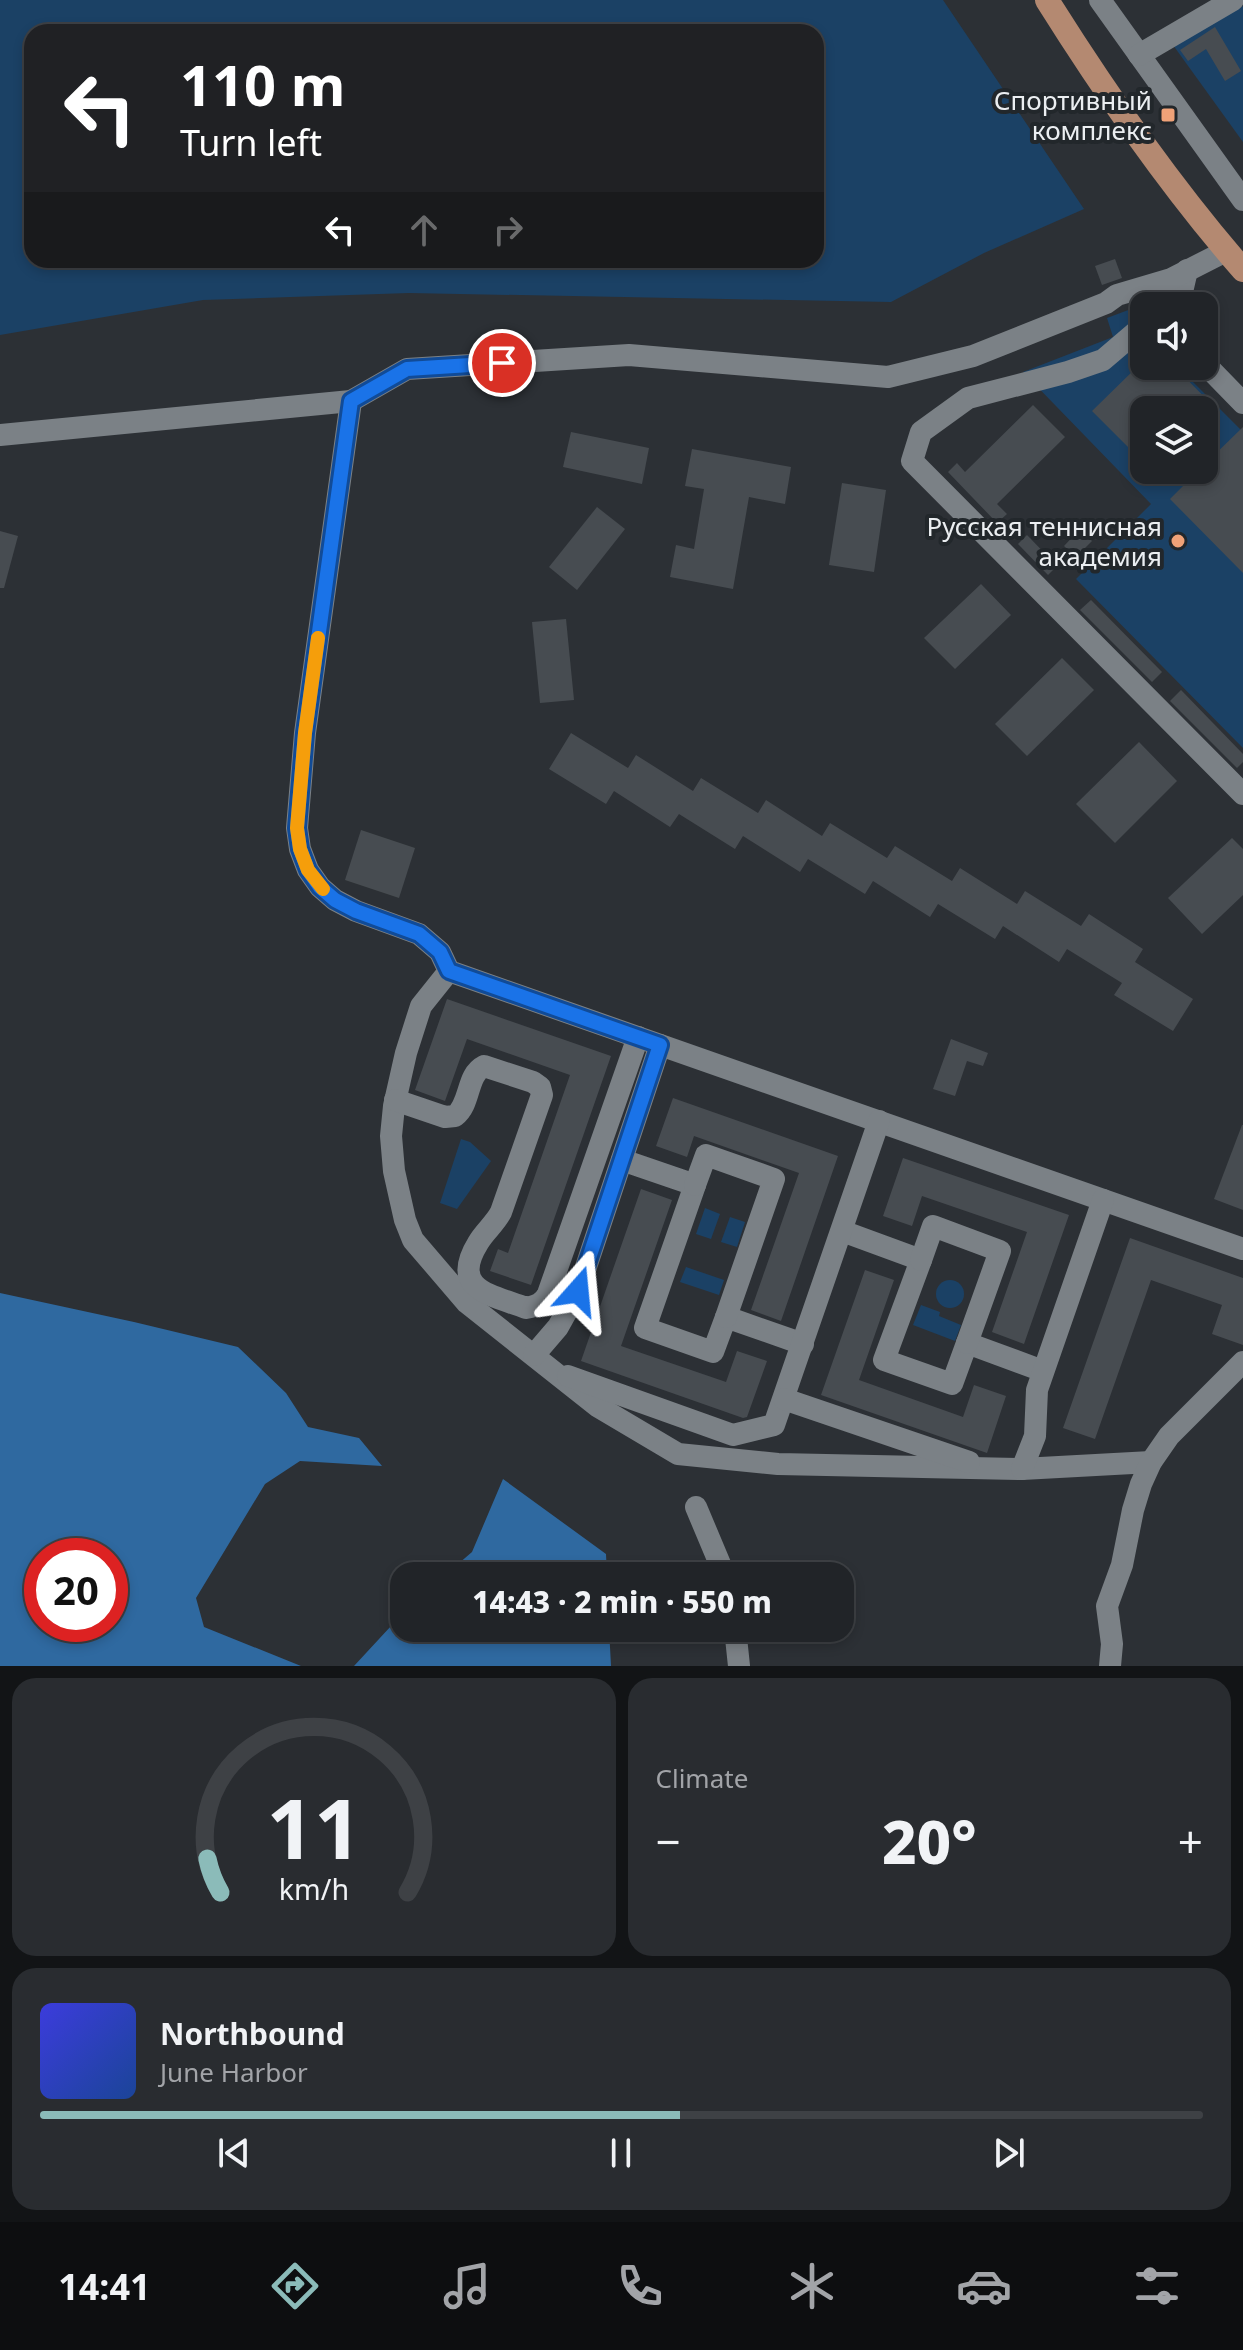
<!DOCTYPE html>
<html lang="en">
<head>
<meta charset="utf-8">
<style>
	:root { --surface:#212428; --page:#292c30; --text:#f1f3f6; --muted:#a2a4a8; --line:#3e4145; --accent:#8bbbb9 }
	body { margin:0; font-family:"Noto Sans",sans-serif; background:var(--page); color:var(--text); height:100vh; display:flex; flex-direction:column; font-size:30px; white-space:nowrap }
	* { box-sizing:border-box; margin:0 }
	p { font-size:26px; color:var(--muted) }
	.icon { flex:none; width:44px; height:44px; fill:none; stroke:currentColor; stroke-width:2; stroke-linecap:round; stroke-linejoin:round }
	.map { position:relative; height:1666px; overflow:hidden }
	.drawer { display:flex; flex-direction:column; gap:12px; padding:12px; background:#121416; flex:1 }
	.drawer>* { flex:none }
	.guide { position:absolute; left:24px; top:24px; width:800px; height:244px; border-radius:24px; box-shadow:0 4px 12px #0003,0 0 0 2px var(--line); background:#202124; color:#fff; overflow:hidden }
	.controls { position:absolute; left:1130px; top:292px; display:grid; gap:16px }
	.controls a { display:grid; place-items:center; width:88px; height:88px; border-radius:16px; background:var(--surface); box-shadow:0 4px 12px #0003,0 0 0 2px var(--line); font-size:40px }
	.speed { position:absolute; left:24px; top:1538px; display:flex; gap:16px; font-size:40px; font-weight:700; text-align:center }
	.speed>* { display:grid; place-content:center; width:104px; height:104px; border-radius:50%; background:var(--surface); box-shadow:0 4px 12px #0003,0 0 0 2px var(--line); line-height:1 }
	.speed .limit { border:12px solid #d22; background:#fff; color:#111 }
	.pin { position:absolute; display:grid; place-items:center; width:68px; height:68px; color:#fff; margin:-34px; border:4px solid #fff; border-radius:50%; box-shadow:0 2px 8px #0007 }
	.me { position:absolute; width:88px; margin:-44px; rotate:18deg; stroke-linejoin:round; filter:drop-shadow(0 0 6px #0008) }
	.turn { display:flex; align-items:center; gap:28px; height:168px; padding:0 24px; font-size:36px }
	.turn .icon { width:104px; height:104px; stroke-width:2.5 }
	.turn b { display:block; font-size:56px; line-height:68px }
	.lanes { display:flex; align-items:center; height:76px; padding:0 24px; background:#0003; justify-content:center; gap:40px; direction:ltr }
	.lanes .off { opacity:.35 }
	.big { font-size:60px; font-weight:800; line-height:1.1 }
	.drawer .widget { flex:1; display:flex; flex-direction:column; justify-content:center; gap:12px; min-width:0; padding:0 28px; border-radius:24px; background:var(--page) }
	.drawer .dial { align-items:center; gap:0 }
	.dial svg { height:208px; overflow:visible; fill:none; stroke:var(--line); stroke-width:7; stroke-linecap:round; text-anchor:middle }
	.dial text { fill:var(--text); stroke:none }
	.song { display:flex; align-items:center; gap:24px }
	.cover { width:96px; height:96px; border-radius:12px; background:linear-gradient(135deg,hsl(240 70% 55%),hsl(220 70% 35%)) }
	.played { height:8px; border-radius:4px; background:linear-gradient(90deg,var(--accent) 55%,var(--line) 55%) }
	.keys { display:flex; justify-content:space-around; direction:ltr }
	.heat { display:flex; justify-content:space-between; align-items:center; font-size:44px; direction:ltr }
	.drawer .tiles { flex:1; display:grid; gap:12px; grid-template-columns:1fr 1fr }
	.widget:last-child { grid-column:span 2 }
	.trip { position:absolute; left:390px; top:1562px; width:464px; height:80px; border-radius:24px; background:var(--surface); box-shadow:0 4px 12px #0003,0 0 0 2px var(--line); font-weight:800; line-height:80px; text-align:center }
	.tabs { display:flex; height:128px; justify-content:space-around; align-items:center; background:#0d0e10; color:var(--muted) }
	.tabs .icon { width:56px; height:56px }
	.tabs .active { color:var(--accent) }
	.tabs b { font-size:36px; color:var(--text) }
	.map>svg:first-child { display:block }
</style>
</head>
<body>
<div class="map">
<svg width="1243" height="1666" viewBox="0 0 1243 1666">
	<rect width="100%" height="100%" fill="#2c3035"/>
	<g fill="#1b4165" fill-rule="evenodd">
		<path d="M0,0H943L1084,209L984,253L891,302L409,293L203,300L0,335ZM32,32H816V260H32Z"/>
		<path d="M1243,6V142L1173,45Z"/>
		<path d="M1139,306L1144,311V366H1177L1243,432V748L1076,579L1151,504L1023,372L1113,337L1107,318ZM1144,410H1204V470H1144Z"/>
		<path d="M461,1139L470,1142L491,1161L457,1209L440,1203Z"/>
		<path d="M705,1208L720,1214L711,1239L696,1234Z"/>
		<path d="M730,1217L745,1222L737,1247L721,1242Z"/>
		<path d="M686,1267L724,1280L719,1295L680,1282Z"/>
		<circle cx="950" cy="1294" r="14"/>
		<path d="M921,1305L940,1312L939,1316L961,1325L955,1341L913,1325Z"/>
	</g>
	<g fill="#2f69a0" fill-rule="evenodd">
		<path d="M0,1293L134,1322L238,1347L286,1393L308,1427L359,1438L382,1466L300,1461L265,1484L196,1598L204,1627L301,1666H0ZM42,1556H110V1624H42Z"/>
		<path d="M503,1479L606,1554L607,1576H444L472,1552Z"/>
		<path d="M404,1612V1628H609L611,1666H354Z"/>
	</g>
	<g fill="#474c51">
		<path d="M1215,27L1241,71L1225,81L1206,49L1188,61L1180,50Z"/>
		<path d="M1115,259L1122,278L1102,285L1095,266Z"/>
		<path d="M1138,366H1174L1217,410H1144V463L1092,411Z"/>
		<path d="M1033,405L1065,437L997,504L1007,514L997,523L948,472L957,463L965,472Z"/>
		<path d="M1243,427V573L1170,499L1199,470H1204V465Z"/>
		<path d="M571,432L649,448L642,484L563,467Z"/>
		<path d="M692,449L791,467L785,504L749,497L733,589L670,577L676,545L694,549L704,489L685,486Z"/>
		<path d="M842,483L886,490L874,572L829,565Z"/>
		<path d="M597,507L625,529L577,590L549,567Z"/>
		<path d="M1080,529L1092,541L1076,557L1064,546Z"/>
		<path d="M0,531L18,536L4,588H0Z"/>
		<path d="M1027,535L1057,566L1048,575L1018,544Z"/>
		<path d="M981,584L1011,615L955,669L924,638Z"/>
		<path d="M1091,600L1162,672L1152,682L1080,610Z"/>
		<path d="M566,619L574,700L540,703L532,622Z"/>
		<path d="M1062,658L1094,690L1027,756L995,724Z"/>
		<path d="M1181,690L1243,754V762L1237,768L1170,701Z"/>
		<path d="M571,733L628,768L636,755L693,791L701,778L758,813L766,800L822,836L830,823L887,858L895,846L952,881L960,868L1017,904L1025,891L1081,926L1089,914L1143,949L1135,962L1193,999L1173,1031L1114,995L1122,983L1067,949L1059,962L1003,926L995,939L938,904L930,917L873,881L865,894L808,859L800,872L743,836L735,849L679,814L670,827L614,791L606,804L549,769Z"/>
		<path d="M1139,742L1177,781L1115,843L1076,804Z"/>
		<path d="M361,830L415,848L399,898L345,880Z"/>
		<path d="M1232,838L1243,849V895L1202,934L1168,898Z"/>
		<path d="M447,999L611,1056L531,1285L490,1271L498,1249L508,1253L570,1075L467,1039L445,1101L415,1090Z"/>
		<path d="M951,1039L988,1053L983,1066L967,1061L955,1096L933,1089Z"/>
		<path d="M673,1098L838,1156L781,1321L751,1310L799,1173L694,1136L687,1157L656,1146Z"/>
		<path d="M1242,1125H1243V1210L1214,1199Z"/>
		<path d="M903,1158L1069,1215L1024,1344L992,1332L1027,1232L922,1196L912,1226L883,1216Z"/>
		<path d="M641,1189L672,1200L621,1346L726,1382L737,1351L767,1361L747,1417L743,1418L581,1361Z"/>
		<path d="M1130,1238L1243,1278V1345L1212,1334L1222,1305L1151,1280L1095,1439L1063,1428Z"/>
		<path d="M865,1270L894,1280L859,1380L963,1417L974,1385L1006,1396L987,1453L821,1395Z"/>
	</g>
	<g fill="none" stroke-linecap="round" stroke-linejoin="round">
		<g stroke="#7b8186" stroke-width="22">
			<path d="M1100,0L1243,200"/>
			<path d="M1139,55L1233,0"/>
			<path d="M1166,306L1182,292L1187,270"/>
			<path d="M1144,325L1103,360L1068,372L968,398L921,432L912,461L1243,794"/>
			<path d="M1204,363L1243,403"/>
			<path d="M351,401L305,733L297,828L300,849L308,870L320,887L335,900L356,911L419,934L440,952L449,971L1243,1249"/>
			<path d="M0,435L351,401L407,369L629,355L888,377L973,356L1106,303L1117,295L1171,279L1226,251"/>
			<path d="M449,971L421,1006L406,1053L394,1106L391,1136L394,1171L405,1220L413,1240L467,1303L597,1406L678,1454L778,1464L1022,1469L1151,1462"/>
			<path d="M395,1100L445,1117L455,1116C471,1104 466,1075 484,1066L533,1082L540,1087L542,1095L501,1212C495,1224 484,1232 478,1243C449,1290 492,1295 526,1308C537,1306 543,1303 548,1294L638,1037"/>
			<path d="M622,1160L695,1185L645,1328L713,1352L726,1317L803,1344"/>
			<path d="M695,1185L706,1155L774,1179L726,1317"/>
			<path d="M842,1231L921,1260L884,1360L952,1384L967,1343L1043,1371"/>
			<path d="M921,1260L933,1226L1000,1251L967,1343"/>
			<path d="M534,1355L558,1327L578,1291L660,1045"/>
			<path d="M568,1376L733,1435L774,1425L879,1121"/>
			<path d="M784,1399L969,1462"/>
			<path d="M1022,1469L1035,1436L1037,1390L1103,1200"/>
			<path d="M696,1507L725,1576"/>
			<path d="M735,1628L739,1666"/>
			<path d="M1110,1666L1112,1644L1107,1606L1122,1565L1133,1510L1141,1484L1151,1462L1169,1436L1243,1362"/>
		</g>
		<path stroke="#b48971" stroke-width="24" d="M1047,0C1106,94 1170,186 1243,270"/>
	</g>
	<g fill="none" stroke-linecap="round" stroke-linejoin="round">
		<defs>
			<path id="route" d="M502,363L407,369L351,401L305,733L297,828L300,849L308,870L320,887L335,900L356,911L419,934L440,952L449,971L660,1045L578,1291"/>
		</defs>
		<use href="#route" stroke="#114b97" stroke-width="20"/>
		<use href="#route" stroke="#1a73e8" stroke-width="14"/>
		<path stroke="#f59e0b" stroke-width="14" d="M318,638L305,733L297,828L300,849L308,870L323,889"/>
	</g>
	<g fill="#f0a278" stroke="#22272b" stroke-width="3">
		<rect x="1160" y="107" width="16" height="16" rx="4"/>
		<circle cx="1178" cy="541" r="8"/>
	</g>
	<g text-anchor="middle" dominant-baseline="central" stroke-width="8" stroke-linejoin="round" paint-order="stroke">
		<g font-size="26" fill="#ebeef1" stroke="#22272b" text-anchor="end">
			<text x="1152" y="100">Спортивный<tspan x="1152" dy="30">комплекс</tspan></text>
			<text x="1162" y="526">Русская теннисная<tspan x="1162" dy="30">академия</tspan></text>
		</g>
	</g>
</svg>
<div class="controls">
<a><svg class="icon" aria-label="sound" viewBox="0 0 24 24"><path d="M4 9h4l5-4v14l-5-4H4zM17 9q2 3 0 6"/></svg></a>
<a><svg class="icon" aria-label="layers" viewBox="0 0 24 24"><path d="M12 4l9 5-9 5-9-5zM3 14l9 5 9-5"/></svg></a>
</div>
<div class="speed"><div class="limit">20</div></div>
<div class="pin" style="left:502px;top:363px;background:#d93025"><svg class="icon" aria-label="arrive" viewBox="0 0 24 24"><path d="M6 21V4h12l-3 4 3 4H6"/></svg></div>
<svg class="me" style="left:578px;top:1291px" viewBox="-20 -20 40 40"><path d="M0-17L14 15 0 8-14 15z" fill="#1a73e8" stroke="#fff" stroke-width="4"/></svg>
<div class="trip">14:43 · 2 min · 550 m</div>
<div class="guide">
<div class="turn"><svg class="icon" aria-label="left" viewBox="0 0 24 24"><path d="M17 20v-9H6M10 6l-5 5 5 5"/></svg><div><b>110 m</b>Turn left</div></div>
<div class="lanes"><svg class="icon" aria-label="left" viewBox="0 0 24 24"><path d="M17 20v-9H6M10 6l-5 5 5 5"/></svg><svg class="icon off" aria-label="ahead" viewBox="0 0 24 24"><path d="M12 20V5M6 11l6-6 6 6"/></svg><svg class="icon off" aria-label="right" viewBox="0 0 24 24"><path d="M7 20v-9h11M14 6l5 5-5 5"/></svg></div>
</div>
</div>
<section class="drawer">
<div class="tiles">
<div class="widget dial"><svg viewBox="0 0 100 80">
<path d="M14 69A42 42 0 1 1 86 69"/>
<path d="M14 69A42 42 0 0 1 9 56" stroke="#8bbbb9"/>
<text x="50" y="56" font-size="32" font-weight="700">11</text>
<text x="50" y="72" font-size="11">km/h</text>
</svg></div>
<div class="widget"><p>Climate</p>
<div class="heat"><a>−</a><b class="big">20°</b><a>+</a></div>
</div>
<div class="widget">
<div class="song"><i class="cover"></i><div><b>Northbound</b><p>June Harbor</p></div></div>
<div class="played"></div>
<div class="keys"><svg class="icon" aria-label="previous" viewBox="0 0 24 24"><path d="M18 5L8 12l10 7zM5 5v14"/></svg><svg class="icon" aria-label="pause" viewBox="0 0 24 24"><path d="M8 5v14M16 5v14"/></svg><svg class="icon" aria-label="next" viewBox="0 0 24 24"><path d="M6 5l10 7-10 7zM19 5v14"/></svg></div>
</div>
</div>
</section>
<nav class="tabs">
<b>14:41</b>
<svg class="icon active" aria-label="directions" viewBox="0 0 24 24"><path d="M12 3l9 9-9 9-9-9zM9 14v-3h6M13 9l2 2-2 2"/></svg>
<svg class="icon" aria-label="music" viewBox="0 0 24 24"><path d="M9 18V5l10-2v13"/><circle cx="6" cy="18" r="3"/><circle cx="16" cy="16" r="3"/></svg>
<svg class="icon" aria-label="phone" viewBox="0 0 24 24"><path d="M5 4h4l2 5-3 2q2 4 5 5l2-3 5 2v4C11 20 4 13 5 4z"/></svg>
<svg class="icon" aria-label="climate" viewBox="0 0 24 24"><path d="M12 3v18M4 7l16 10M4 17L20 7"/></svg>
<svg class="icon" aria-label="car" viewBox="0 0 24 24"><path d="M5 17H2v-5l4-1 3-4h7l3 4 3 1v5h-3M9 17h6M6 11h13"/><circle cx="7" cy="17" r="2"/><circle cx="17" cy="17" r="2"/></svg>
<svg class="icon" aria-label="filters" viewBox="0 0 24 24"><path d="M4 7h16M4 17h16"/><circle cx="9" cy="7" r="2"/><circle cx="15" cy="17" r="2"/></svg>
</nav>
</body>
</html>
